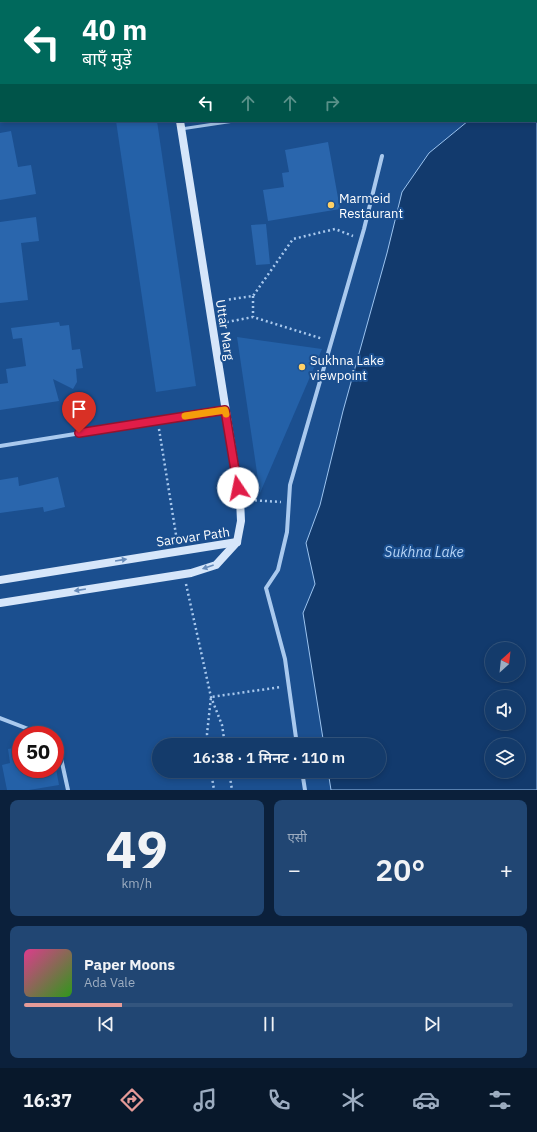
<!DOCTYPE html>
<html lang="hi">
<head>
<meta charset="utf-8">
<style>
	:root { --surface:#143b6b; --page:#214673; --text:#f1f3f6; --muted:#9dadc1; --line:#33557e; --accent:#e69b98 }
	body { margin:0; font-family:"IBM Plex Sans","Noto Sans Devanagari",sans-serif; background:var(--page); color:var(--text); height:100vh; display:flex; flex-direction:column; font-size:15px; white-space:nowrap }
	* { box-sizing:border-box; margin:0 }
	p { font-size:13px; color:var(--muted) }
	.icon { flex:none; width:22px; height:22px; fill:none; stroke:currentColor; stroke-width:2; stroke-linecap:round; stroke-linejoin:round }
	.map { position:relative; height:790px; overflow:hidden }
	.panel { display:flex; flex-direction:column; gap:10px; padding:10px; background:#0b203b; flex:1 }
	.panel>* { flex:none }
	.banner { position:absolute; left:0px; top:0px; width:537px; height:122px; box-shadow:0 2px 6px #0003,0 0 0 1px var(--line); background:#00695c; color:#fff; overflow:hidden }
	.needle { width:26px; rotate:27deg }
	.tools { position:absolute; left:485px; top:642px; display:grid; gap:8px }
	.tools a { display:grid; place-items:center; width:40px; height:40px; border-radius:50%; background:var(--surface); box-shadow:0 2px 6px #0003,0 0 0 1px var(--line); font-size:20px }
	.speed { position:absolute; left:12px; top:726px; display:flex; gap:8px; font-size:20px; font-weight:700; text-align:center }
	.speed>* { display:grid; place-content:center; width:52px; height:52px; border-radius:50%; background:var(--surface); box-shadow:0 2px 6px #0003,0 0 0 1px var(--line); line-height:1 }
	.speed .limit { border:6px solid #d22; background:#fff; color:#111 }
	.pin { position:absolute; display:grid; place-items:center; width:34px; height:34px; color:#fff; margin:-41px -17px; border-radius:50% 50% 50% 0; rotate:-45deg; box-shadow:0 0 4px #0007 }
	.pin .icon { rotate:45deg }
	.me { position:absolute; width:44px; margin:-22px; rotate:349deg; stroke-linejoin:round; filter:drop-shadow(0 0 3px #0008) }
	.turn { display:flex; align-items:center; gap:14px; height:84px; padding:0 16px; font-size:18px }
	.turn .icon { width:52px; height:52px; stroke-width:2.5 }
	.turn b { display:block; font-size:28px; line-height:34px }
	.lanes { display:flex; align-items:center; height:38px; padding:0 16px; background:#0003; justify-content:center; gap:20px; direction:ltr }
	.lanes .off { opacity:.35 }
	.big { font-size:30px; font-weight:600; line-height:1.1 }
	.panel .widget { flex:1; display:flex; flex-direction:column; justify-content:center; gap:6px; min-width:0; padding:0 14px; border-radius:8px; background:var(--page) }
	.panel .dial { align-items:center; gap:0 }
	.dial b { font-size:52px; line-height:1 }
	.song { display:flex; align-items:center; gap:12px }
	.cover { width:48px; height:48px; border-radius:6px; background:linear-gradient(135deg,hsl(330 70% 55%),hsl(110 70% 35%)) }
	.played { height:4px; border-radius:2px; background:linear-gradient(90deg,var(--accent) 20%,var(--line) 20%) }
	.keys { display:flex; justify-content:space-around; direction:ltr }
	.heat { display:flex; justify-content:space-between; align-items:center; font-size:22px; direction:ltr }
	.panel .tiles { flex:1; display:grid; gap:10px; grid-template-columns:1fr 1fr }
	.widget:last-child { grid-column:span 2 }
	.trip { position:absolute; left:152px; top:738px; width:234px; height:40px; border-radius:20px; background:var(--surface); box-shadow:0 2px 6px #0003,0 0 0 1px var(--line); font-weight:600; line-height:40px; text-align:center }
	.menu { display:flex; height:64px; justify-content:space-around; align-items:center; background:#08182b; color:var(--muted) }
	.menu .icon { width:28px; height:28px }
	.menu .on { color:var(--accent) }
	.menu b { font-size:18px; color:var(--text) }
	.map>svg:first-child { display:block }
</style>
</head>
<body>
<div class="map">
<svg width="537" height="790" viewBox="0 0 537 790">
	<rect width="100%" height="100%" fill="#1b4f8f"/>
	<g fill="#2461a8">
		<path d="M116,121H157L196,386L156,392Z"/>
		<path d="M237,337L322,349L260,493Z"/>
		<path d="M21,747V769H55V763L59,785L29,790H7L2,765L10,763L8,749Z"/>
	</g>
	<path fill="#123a6d" stroke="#9cc4f0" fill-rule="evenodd" d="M377,0H537V790H331L328,771H379V745H324L303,613L315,584L306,543L320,505L343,411L387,253L402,192L429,153L468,121H536V1ZM492,649H518V675H492ZM492,697H518V723H492ZM492,745H518V771H492Z"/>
	<g fill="#2a66ad">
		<path d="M11,131L18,167L31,165L36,194L0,200V133Z"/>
		<path d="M328,142L340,209L268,221L263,190L284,187L282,173L289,172L285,150Z"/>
		<path d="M36,217L39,241L21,243L28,300L0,303V222Z"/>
		<path d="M266,224L270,264L256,265L251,225Z"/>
		<path d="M59,322L60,326L69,325L72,350L80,349L83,368L76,369L77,382L73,389L53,379L59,401L0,410V384L8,383L6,369L26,366L22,338L13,339L11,328Z"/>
		<path d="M18,477L19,486L58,477L65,507L44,512L43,507L0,513V480Z"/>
	</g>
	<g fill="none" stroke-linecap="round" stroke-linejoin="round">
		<g stroke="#a9c9ee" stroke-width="2.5" stroke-dasharray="2 3" stroke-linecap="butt">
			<path d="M253,296V317"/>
			<path d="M219,301L253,296L293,239L335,229L353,236"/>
			<path d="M222,323L253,317L323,339"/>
			<path d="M159,429L177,541"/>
			<path d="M250,500L281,502"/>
			<path d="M186,584L211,697L222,725L225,745"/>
			<path d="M208,745L207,734L211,697L281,687"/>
			<path d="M211,771L214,790"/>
			<path d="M229,771L232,790"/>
		</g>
		<path stroke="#a9c9ee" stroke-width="3" d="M181,129L234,121"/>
		<g stroke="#a9c9ee" stroke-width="4">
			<path d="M0,446L225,410"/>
			<path d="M0,718L44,735"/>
			<path d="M55,739L57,740L68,790"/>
			<path d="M297,745L285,659L266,588L278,570L287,532L290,485L364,229L382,156"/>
			<path d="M302,771L305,790"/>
		</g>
		<g stroke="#d6e6fa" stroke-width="8">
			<path d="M161,0L162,1"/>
			<path d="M180,121L240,500L241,521L237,542"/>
			<path d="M0,580L237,542"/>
			<path d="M0,603L191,573L216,565L237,542"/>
		</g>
	</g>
	<defs><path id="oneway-solid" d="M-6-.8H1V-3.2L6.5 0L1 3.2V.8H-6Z"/></defs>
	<g fill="#668bba">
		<use href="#oneway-solid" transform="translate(121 560) rotate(-9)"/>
		<use href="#oneway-solid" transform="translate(208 567) rotate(161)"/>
		<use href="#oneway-solid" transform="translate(80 590) rotate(171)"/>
	</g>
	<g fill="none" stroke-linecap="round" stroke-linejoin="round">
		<defs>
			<path id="route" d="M79,433L225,410L238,488"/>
		</defs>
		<use href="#route" stroke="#92132f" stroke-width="10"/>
		<use href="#route" stroke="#e11d48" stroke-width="7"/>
		<path stroke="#f59e0b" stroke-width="7" d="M185,416L225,410L226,414"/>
	</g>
	<g fill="#ffd166" stroke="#1b4f8f" stroke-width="1.5">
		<circle cx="331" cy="205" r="4"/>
		<circle cx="302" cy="367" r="4"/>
	</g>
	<g text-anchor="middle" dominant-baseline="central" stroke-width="4" stroke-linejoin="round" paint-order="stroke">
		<g font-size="13" fill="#fff" stroke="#1b4f8f" text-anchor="start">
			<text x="339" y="198">Marmeid<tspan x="339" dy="15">Restaurant</tspan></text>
			<text x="310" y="360">Sukhna Lake<tspan x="310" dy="15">viewpoint</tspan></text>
		</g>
		<g font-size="13" fill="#fff" stroke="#1b4f8f">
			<text transform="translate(225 330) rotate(81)">Uttar Marg</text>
			<text transform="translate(193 537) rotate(-8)">Sarovar Path</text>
		</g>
		<g font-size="14" font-style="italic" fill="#b5d3f5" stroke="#1b4f8f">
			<text x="424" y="552">Sukhna Lake</text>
		</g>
	</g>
</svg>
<div class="tools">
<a><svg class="needle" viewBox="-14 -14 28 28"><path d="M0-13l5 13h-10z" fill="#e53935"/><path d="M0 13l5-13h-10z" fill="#9dadc1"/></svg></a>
<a><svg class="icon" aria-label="sound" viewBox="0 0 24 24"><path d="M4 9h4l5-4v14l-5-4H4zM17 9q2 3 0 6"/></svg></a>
<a><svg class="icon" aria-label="layers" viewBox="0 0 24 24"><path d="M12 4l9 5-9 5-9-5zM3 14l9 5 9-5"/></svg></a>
</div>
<div class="speed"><div class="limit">50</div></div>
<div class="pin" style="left:79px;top:433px;background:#d93025"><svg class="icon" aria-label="arrive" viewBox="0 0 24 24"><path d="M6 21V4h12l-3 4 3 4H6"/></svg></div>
<svg class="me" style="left:238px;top:488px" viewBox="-20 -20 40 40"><circle r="19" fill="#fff"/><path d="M0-13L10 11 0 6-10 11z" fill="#e11d48"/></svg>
<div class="trip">16:38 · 1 मिनट · 110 m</div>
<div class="banner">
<div class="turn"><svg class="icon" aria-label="left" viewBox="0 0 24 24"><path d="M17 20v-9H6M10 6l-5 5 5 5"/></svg><div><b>40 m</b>बाएँ मुड़ें</div></div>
<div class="lanes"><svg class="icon" aria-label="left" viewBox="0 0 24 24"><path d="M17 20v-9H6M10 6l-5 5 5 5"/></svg><svg class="icon off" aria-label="ahead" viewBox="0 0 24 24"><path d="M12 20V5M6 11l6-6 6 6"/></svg><svg class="icon off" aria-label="ahead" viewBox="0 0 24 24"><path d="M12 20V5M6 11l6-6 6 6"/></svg><svg class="icon off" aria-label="right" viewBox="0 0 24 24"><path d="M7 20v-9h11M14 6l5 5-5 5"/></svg></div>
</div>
</div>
<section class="panel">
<div class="tiles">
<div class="widget dial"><b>49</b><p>km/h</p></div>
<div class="widget"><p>एसी</p>
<div class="heat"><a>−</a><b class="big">20°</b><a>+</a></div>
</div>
<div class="widget">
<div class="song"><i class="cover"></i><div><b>Paper Moons</b><p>Ada Vale</p></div></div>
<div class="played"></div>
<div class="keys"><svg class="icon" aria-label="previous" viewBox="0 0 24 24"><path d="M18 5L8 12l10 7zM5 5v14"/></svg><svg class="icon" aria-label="pause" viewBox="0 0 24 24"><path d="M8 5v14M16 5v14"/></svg><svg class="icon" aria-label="next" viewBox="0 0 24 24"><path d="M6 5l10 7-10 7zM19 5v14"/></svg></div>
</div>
</div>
</section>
<nav class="menu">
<b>16:37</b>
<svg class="icon on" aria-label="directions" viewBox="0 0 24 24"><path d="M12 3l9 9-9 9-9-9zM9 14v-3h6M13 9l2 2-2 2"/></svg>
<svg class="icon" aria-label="music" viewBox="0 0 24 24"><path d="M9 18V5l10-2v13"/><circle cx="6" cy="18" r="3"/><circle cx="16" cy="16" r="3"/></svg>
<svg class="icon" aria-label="phone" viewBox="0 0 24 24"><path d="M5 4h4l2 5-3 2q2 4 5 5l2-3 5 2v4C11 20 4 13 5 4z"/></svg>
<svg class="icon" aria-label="climate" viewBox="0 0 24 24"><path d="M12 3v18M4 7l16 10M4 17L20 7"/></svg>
<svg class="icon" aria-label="car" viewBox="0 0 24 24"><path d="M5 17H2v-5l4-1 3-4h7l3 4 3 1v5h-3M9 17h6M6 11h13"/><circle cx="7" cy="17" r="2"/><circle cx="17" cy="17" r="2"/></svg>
<svg class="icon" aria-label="filters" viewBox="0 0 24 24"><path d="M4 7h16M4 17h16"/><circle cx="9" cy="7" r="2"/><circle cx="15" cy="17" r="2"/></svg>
</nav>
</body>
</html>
